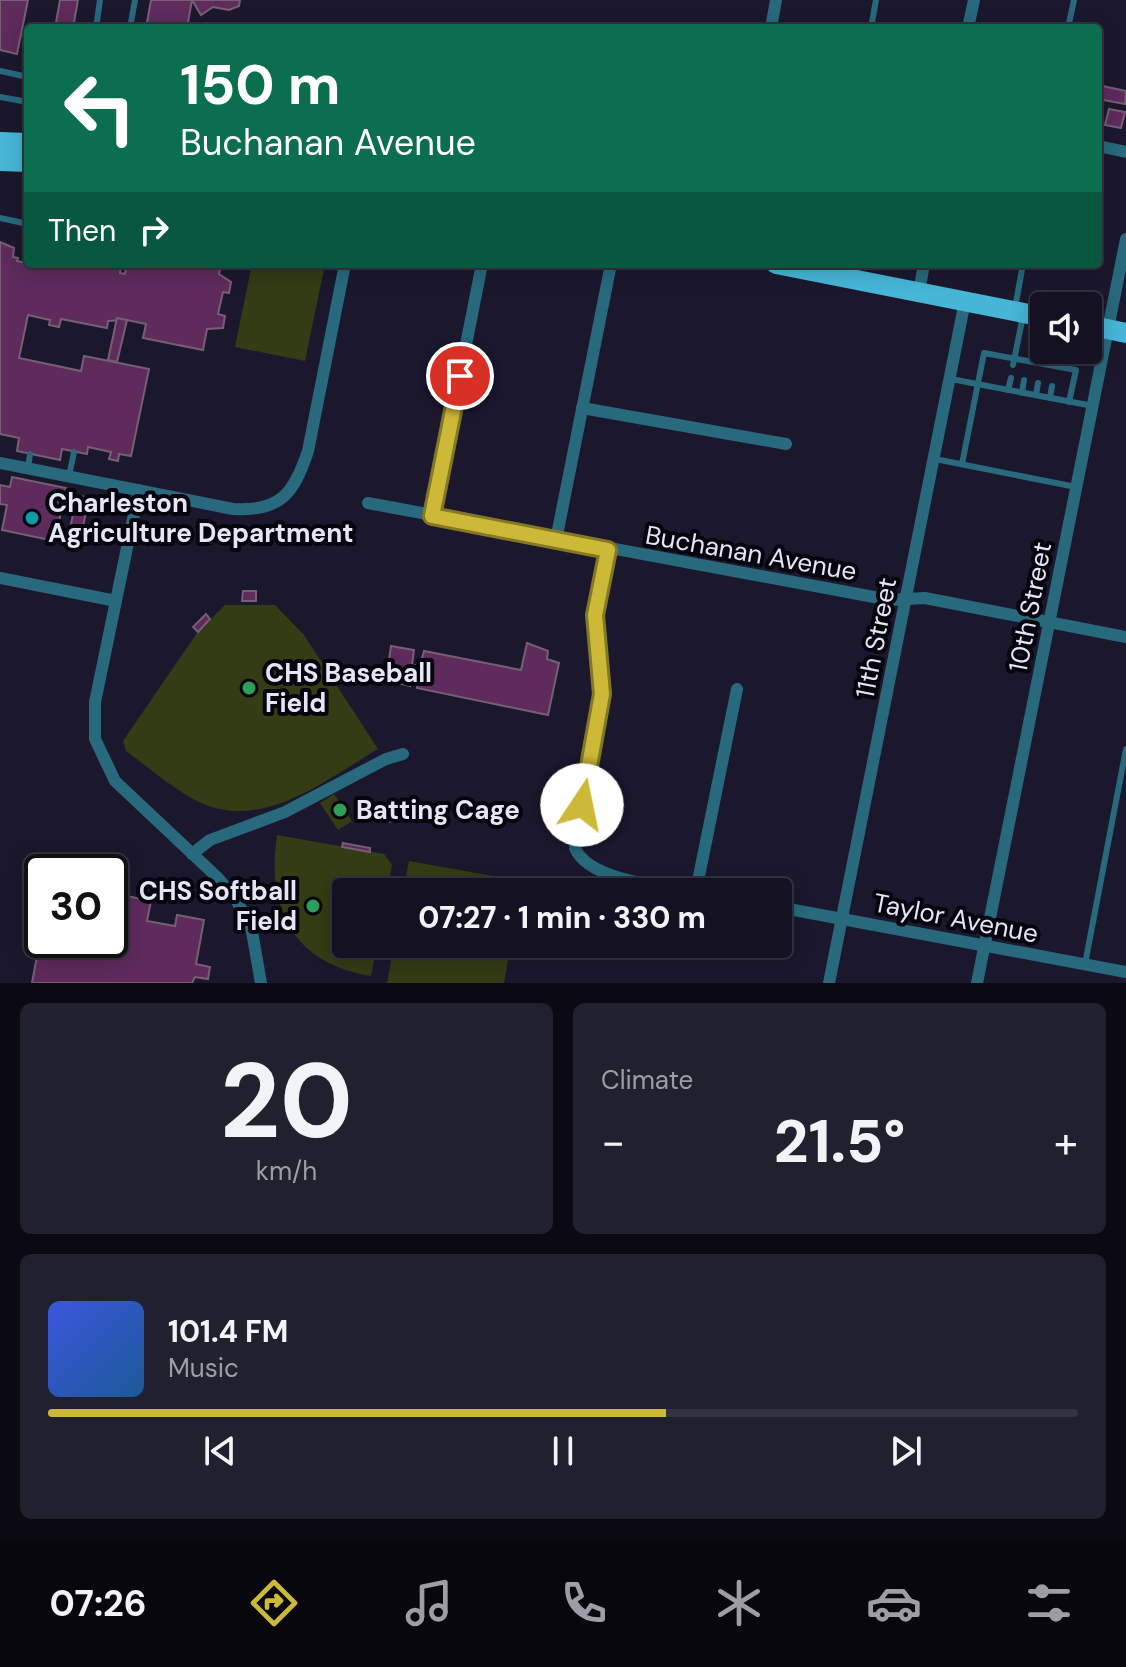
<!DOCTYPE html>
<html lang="en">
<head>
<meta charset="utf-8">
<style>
	:root { --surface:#141222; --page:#21202f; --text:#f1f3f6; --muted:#9d9ea5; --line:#333240; --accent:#cdb938 }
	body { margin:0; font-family:"DM Sans",sans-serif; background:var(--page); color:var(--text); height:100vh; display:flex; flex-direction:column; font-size:30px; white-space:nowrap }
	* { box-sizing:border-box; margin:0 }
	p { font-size:26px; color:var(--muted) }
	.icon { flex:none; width:44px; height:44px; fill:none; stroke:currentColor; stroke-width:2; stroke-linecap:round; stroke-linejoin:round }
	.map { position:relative; height:983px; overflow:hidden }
	.sheet { display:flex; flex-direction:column; gap:20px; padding:20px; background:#0b0a13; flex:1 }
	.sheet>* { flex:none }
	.banner { position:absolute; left:24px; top:24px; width:1078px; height:244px; border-radius:8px; box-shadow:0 4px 20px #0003,0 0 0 2px var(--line); background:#0b6e4f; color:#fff; overflow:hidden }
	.fabs { position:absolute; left:1030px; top:292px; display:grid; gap:16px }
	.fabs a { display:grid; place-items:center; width:72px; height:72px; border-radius:8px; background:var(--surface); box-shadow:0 4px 20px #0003,0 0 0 2px var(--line); font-size:40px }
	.speed { position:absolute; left:24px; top:854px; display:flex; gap:16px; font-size:40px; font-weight:700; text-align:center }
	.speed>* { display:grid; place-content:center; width:104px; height:104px; border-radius:50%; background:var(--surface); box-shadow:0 4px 20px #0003,0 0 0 2px var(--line); line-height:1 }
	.speed .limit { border:4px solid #111; border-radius:12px; background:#fff; color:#111 }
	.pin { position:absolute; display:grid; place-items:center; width:68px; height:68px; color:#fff; margin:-34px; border:4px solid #fff; border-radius:50%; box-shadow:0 2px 8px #0007 }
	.me { position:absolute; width:88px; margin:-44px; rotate:11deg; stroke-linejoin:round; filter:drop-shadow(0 0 6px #0008) }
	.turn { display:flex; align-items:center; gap:28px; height:168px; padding:0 24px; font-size:36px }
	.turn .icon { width:104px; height:104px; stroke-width:2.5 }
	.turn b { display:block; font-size:56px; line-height:68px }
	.then { display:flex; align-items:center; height:76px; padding:0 24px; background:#0003; gap:16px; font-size:30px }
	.big { font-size:60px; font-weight:800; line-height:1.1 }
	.sheet .tile { flex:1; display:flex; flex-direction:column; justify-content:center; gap:12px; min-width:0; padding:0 28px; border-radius:12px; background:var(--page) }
	.sheet .dial { align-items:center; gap:0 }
	.dial b { font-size:104px; line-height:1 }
	.song { display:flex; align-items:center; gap:24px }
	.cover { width:96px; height:96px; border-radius:12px; background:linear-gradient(135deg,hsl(230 70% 55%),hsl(210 70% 35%)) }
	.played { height:8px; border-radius:4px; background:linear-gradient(90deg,var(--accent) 60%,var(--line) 60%) }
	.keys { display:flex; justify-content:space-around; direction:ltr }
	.heat { display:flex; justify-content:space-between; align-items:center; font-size:44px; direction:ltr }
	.sheet .tiles { flex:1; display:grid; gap:20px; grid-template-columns:1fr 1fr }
	.tile:last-child { grid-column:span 2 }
	.trip { position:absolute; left:332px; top:878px; width:460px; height:80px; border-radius:8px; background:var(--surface); box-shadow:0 4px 20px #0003,0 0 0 2px var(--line); font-weight:800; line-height:80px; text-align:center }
	.dock { display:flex; height:128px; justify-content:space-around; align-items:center; background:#08070e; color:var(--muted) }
	.dock .icon { width:56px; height:56px }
	.dock .selected { color:var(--accent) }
	.dock b { font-size:36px; color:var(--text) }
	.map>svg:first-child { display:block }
</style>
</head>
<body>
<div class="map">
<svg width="1126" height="983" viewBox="0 0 1126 983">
	<rect width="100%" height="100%" fill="#1b182e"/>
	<g fill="#333c14">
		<path d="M252,264H325L305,361L235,347Z"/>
		<path d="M225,605H275L304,635L378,749C324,781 261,833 197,801C172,788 149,768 126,751L123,741L197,633Z"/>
		<path d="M334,794L352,821L338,830L320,803Z"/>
		<path d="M277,835L384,854L392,865L387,892H346V944H377L371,976C293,963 266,909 277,835Z"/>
		<path d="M409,861L522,881L520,892H403Z"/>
		<path d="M394,944H511L504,983H387Z"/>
	</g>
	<g fill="#5e2b5c" stroke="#765f74" stroke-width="2">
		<path d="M0,0H28L17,54L0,50Z"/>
		<path d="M60,0H78L73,28H55Z"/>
		<path d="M151,0H240L239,6L229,10L213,7L201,15L192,0L187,28H146Z"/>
		<path d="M1098,85L1126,91L1125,104L1098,99Z"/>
		<path d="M1109,109L1125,112L1121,128L1105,125Z"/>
		<path d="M0,242L14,248L13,257L18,258L17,261L51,268L52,264H115L121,265L120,273L125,274L127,264H221L219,274L231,282L229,293L223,292L218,314L225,316L223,328L207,329L203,350L143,338L146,324L127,320L108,321L107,328L61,319L59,327L49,325L50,320L28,315L19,358L81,371L84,356L149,369L131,456L119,454L118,461L109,459L111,452L88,447L87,454L62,449L60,460L17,451L19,438L0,434Z"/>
		<path d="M117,318L127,320L117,362L108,360Z"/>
		<path d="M12,477L66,488L55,541L2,530L7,505L0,504V485L10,487Z"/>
		<path d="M77,495L89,498L82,531L70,529Z"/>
		<path d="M243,591H256V601H242Z"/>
		<path d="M206,614L210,619L198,632L193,627Z"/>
		<path d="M527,643L548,651L547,659L559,663L548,715L417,688L418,674H411L410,686L386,680L391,646L414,650L412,665L420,666L424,651L521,670Z"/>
		<path d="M381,804H399L400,821L381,822Z"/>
		<path d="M343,843L370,848V852L342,847Z"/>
		<path d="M127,896L151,901L147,921L175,926L177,915L204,920L196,964L210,967L208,979L195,977L192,983H32L42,928V940H110V906L124,909Z"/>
	</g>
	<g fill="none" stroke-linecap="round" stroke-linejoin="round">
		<g stroke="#28697d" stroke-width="6">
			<path d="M96,28L100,0"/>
			<path d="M130,28L135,0"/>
			<path d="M871,28L876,0"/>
			<path d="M1068,28L1074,0"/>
			<path d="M0,71L28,77"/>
			<path d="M0,97L28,102"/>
			<path d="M0,218L28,224"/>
			<path d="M1015,308L1023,264"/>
			<path d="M1013,365L1023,316"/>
			<path d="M951,379L1093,406"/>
			<path d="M1008,390L1011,378"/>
			<path d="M1022,393L1024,380"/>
			<path d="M1036,395L1038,383"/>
			<path d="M1050,398L1052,386"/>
			<path d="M935,459L1076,487"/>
			<path d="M962,464L984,353L1076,370L1069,402"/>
			<path d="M28,468L30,454"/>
			<path d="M69,476L74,452"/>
			<path d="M1085,964L1126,749"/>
		</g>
		<g stroke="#28697d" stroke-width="12">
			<path d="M771,28L776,0"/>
			<path d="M968,28L974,0"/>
			<path d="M1098,146L1126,152"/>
			<path d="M919,292L924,264"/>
			<path d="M582,408L786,444"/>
			<path d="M0,463L233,509C281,512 294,493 308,451L345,264"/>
			<path d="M139,490L95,702V739L115,781L217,877L235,898L251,926L261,983"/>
			<path d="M368,503L890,600L925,598L1126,637"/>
			<path d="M432,516L482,264"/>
			<path d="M556,540L611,264"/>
			<path d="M608,550L595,615L602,694L575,848C589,882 666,886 700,892"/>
			<path d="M0,578L116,601"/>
			<path d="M192,854L210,840L285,812L386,759L403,754"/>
			<path d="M696,891L737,689"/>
			<path d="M778,907L1126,972"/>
			<path d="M829,983L965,301"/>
			<path d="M977,983L1126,239"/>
		</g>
		<g stroke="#46b5d6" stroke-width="20">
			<path d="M0,142L28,143"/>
			<path d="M0,161L28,162"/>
			<path d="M776,264L1044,317"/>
			<path d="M1088,325L1126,333"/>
		</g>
	</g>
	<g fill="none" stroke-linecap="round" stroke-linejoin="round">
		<defs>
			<path id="route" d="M460,376L432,516L608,550L595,615L602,694L582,805"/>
		</defs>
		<use href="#route" stroke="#857824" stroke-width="20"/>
		<use href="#route" stroke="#cdb938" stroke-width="14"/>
	</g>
	<circle fill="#0f9aa8" stroke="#06050e" stroke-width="3" cx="32" cy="518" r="8"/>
	<g fill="#2e9e5b" stroke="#06050e" stroke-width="3">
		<circle cx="249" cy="688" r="8"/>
		<circle cx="340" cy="810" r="8"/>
		<circle cx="313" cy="906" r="8"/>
	</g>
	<g text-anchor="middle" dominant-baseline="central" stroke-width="8" stroke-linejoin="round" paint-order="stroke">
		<g font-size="26" font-weight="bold" fill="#e6e5f5" stroke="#06050e" text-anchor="start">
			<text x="48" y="503">Charleston<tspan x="48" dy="30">Agriculture Department</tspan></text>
			<text x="265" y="673">CHS Baseball<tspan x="265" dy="30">Field</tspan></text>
			<text x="356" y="810">Batting Cage</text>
			<text x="297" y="891" text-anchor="end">CHS Softball<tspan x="297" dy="30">Field</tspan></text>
		</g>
		<g font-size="26" fill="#e6e5f5" stroke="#06050e">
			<text transform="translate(751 553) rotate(10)">Buchanan Avenue</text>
			<text transform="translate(1030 607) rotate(-79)">10th Street</text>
			<text transform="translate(876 638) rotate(-79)">11th Street</text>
			<text transform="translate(956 918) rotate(11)">Taylor Avenue</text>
		</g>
	</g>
</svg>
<div class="fabs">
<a><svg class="icon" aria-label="sound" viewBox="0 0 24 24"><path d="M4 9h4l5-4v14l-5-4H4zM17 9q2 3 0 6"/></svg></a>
</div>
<div class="speed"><div class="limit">30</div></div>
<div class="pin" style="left:460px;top:376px;background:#d93025"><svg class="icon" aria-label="arrive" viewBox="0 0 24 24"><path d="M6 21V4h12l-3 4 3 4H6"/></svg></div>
<svg class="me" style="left:582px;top:805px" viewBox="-20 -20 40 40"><circle r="19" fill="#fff"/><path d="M0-13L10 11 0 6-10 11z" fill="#cdb938"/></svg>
<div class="trip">07:27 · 1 min · 330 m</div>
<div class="banner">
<div class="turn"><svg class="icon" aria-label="left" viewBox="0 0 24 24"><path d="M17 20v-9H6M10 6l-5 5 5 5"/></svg><div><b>150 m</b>Buchanan Avenue</div></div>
<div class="then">Then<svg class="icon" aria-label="right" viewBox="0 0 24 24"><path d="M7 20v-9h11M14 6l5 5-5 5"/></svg></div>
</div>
</div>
<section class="sheet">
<div class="tiles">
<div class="tile dial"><b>20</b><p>km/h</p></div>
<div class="tile"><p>Climate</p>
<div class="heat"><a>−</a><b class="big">21.5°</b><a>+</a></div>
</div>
<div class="tile">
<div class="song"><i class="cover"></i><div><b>101.4 FM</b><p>Music</p></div></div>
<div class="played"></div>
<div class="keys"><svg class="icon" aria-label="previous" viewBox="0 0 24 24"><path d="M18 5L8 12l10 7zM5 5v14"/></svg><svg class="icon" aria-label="pause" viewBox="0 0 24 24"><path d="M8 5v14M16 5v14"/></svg><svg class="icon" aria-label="next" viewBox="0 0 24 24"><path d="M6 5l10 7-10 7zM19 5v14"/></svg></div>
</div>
</div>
</section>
<nav class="dock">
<b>07:26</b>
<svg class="icon selected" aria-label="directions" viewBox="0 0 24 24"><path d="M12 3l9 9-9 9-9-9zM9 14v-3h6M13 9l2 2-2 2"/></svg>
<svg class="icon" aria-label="music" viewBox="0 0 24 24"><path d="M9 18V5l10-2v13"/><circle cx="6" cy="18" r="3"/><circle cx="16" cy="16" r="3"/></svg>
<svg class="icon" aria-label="phone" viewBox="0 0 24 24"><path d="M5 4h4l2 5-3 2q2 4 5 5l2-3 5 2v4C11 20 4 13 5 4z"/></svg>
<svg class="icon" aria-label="climate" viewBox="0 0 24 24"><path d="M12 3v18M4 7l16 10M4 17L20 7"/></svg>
<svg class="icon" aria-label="car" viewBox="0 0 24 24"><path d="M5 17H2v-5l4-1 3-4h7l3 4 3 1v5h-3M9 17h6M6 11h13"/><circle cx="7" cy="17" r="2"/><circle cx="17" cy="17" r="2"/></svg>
<svg class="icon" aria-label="filters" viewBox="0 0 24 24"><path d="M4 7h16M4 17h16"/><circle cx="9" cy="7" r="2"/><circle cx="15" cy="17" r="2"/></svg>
</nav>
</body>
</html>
